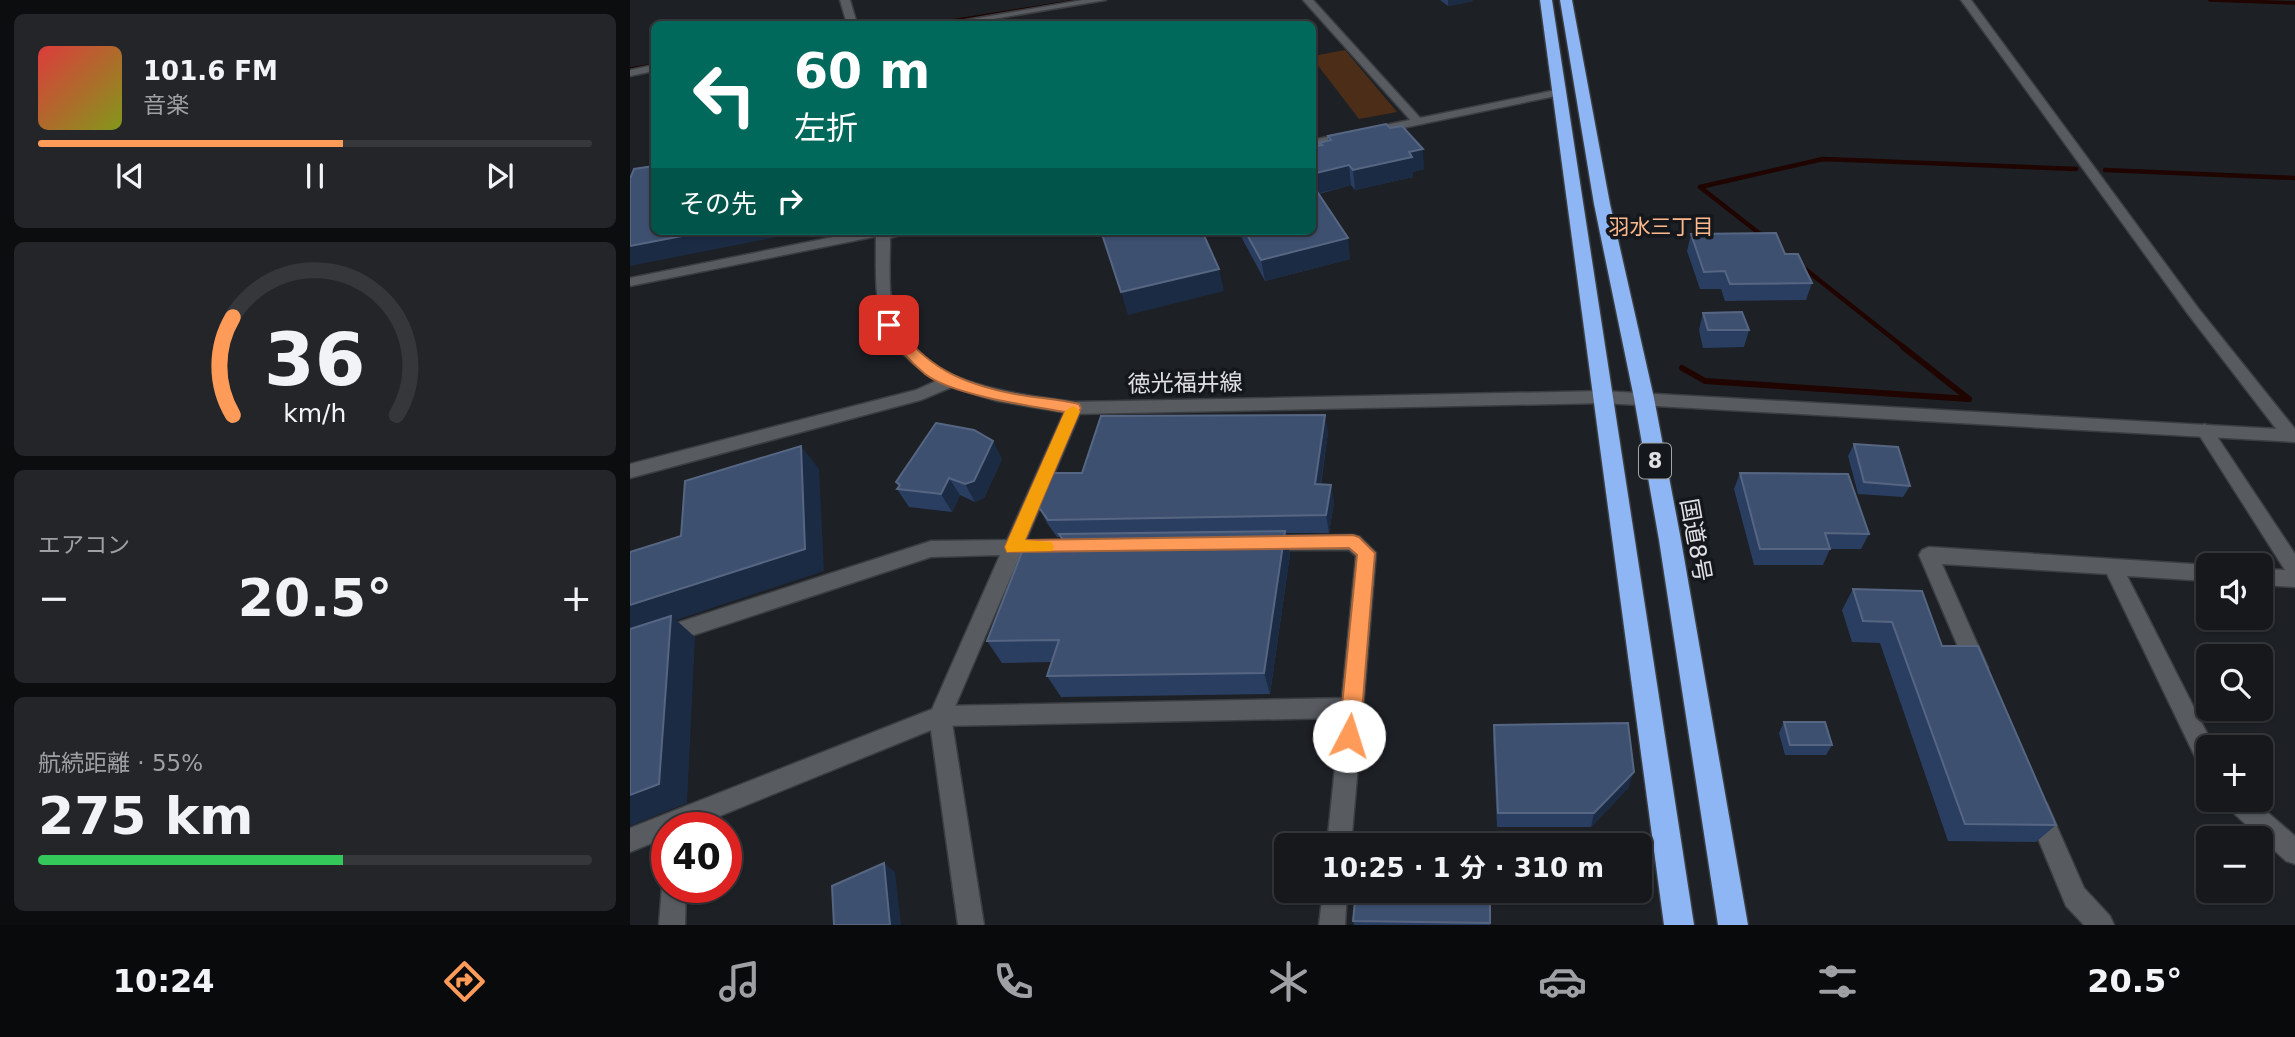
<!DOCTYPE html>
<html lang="ja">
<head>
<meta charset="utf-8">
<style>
	:root { --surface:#16181c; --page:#232529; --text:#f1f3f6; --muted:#9ea0a3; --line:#35373b; --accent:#ff9b59 }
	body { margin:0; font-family:"DejaVu Sans","Noto Sans JP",sans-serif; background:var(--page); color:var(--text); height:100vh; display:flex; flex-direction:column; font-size:26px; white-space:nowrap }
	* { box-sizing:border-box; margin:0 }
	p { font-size:23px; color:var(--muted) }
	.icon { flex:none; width:38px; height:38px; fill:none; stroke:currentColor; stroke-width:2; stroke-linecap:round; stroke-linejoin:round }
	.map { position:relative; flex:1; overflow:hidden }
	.drawer { display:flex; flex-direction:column; gap:14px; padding:14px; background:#0c0d0f; width:630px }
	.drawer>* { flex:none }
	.banner { position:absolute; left:21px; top:21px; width:665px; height:214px; border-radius:10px; box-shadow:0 2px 5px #0004,0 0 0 2px var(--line); background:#00695c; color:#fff; overflow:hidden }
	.buttons { position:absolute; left:1566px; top:553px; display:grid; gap:14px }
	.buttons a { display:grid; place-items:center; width:77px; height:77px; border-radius:10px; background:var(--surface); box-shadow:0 2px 5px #0004,0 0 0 2px var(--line); font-size:35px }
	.speed { position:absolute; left:21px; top:812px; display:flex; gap:14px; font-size:35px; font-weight:700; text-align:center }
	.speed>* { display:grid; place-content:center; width:91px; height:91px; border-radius:50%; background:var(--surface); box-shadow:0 2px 5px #0004,0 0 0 2px var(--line); line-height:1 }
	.speed .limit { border:10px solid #d22; background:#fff; color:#111 }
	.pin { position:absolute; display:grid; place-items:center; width:60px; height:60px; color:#fff; margin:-30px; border-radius:14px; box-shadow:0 4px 10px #0006 }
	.me { position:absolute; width:77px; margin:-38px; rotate:5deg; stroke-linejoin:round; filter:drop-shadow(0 0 5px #0008) }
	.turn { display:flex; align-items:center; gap:24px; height:147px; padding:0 28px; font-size:32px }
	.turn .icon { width:91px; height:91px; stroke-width:2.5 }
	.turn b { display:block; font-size:49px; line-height:60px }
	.then { display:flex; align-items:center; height:66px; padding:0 28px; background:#0003; gap:14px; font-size:26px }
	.big { font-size:52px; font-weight:700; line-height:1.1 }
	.drawer .card { flex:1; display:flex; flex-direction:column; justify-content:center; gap:10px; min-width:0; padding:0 24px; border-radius:10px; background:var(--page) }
	.drawer .dial { align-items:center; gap:0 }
	.dial svg { height:182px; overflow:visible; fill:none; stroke:var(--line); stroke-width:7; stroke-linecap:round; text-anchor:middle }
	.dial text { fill:var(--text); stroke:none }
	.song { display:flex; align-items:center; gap:21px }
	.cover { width:84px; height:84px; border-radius:10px; background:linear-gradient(135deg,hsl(0 70% 55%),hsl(70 70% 35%)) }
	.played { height:7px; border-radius:4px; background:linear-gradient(90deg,var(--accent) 55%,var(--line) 55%) }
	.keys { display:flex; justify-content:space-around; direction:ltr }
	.heat { display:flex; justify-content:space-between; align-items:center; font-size:38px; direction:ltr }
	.charge { height:10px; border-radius:5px; background:linear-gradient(90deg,#34c759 55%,var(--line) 0) }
	.trip { position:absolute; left:644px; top:833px; width:378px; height:70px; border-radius:10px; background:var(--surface); box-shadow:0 2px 5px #0004,0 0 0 2px var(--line); font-weight:700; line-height:70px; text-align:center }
	.tabs { display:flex; height:112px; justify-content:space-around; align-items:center; background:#090a0b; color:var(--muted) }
	.tabs .icon { width:49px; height:49px }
	.tabs .active { color:var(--accent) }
	.tabs b { font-size:32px; color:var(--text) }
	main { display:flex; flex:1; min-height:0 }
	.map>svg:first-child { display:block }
</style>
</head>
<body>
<main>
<section class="drawer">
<div class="card">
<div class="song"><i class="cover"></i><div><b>101.6 FM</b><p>音楽</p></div></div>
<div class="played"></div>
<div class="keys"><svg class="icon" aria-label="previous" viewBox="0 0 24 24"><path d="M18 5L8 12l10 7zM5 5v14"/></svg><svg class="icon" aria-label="pause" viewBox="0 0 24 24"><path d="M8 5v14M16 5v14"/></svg><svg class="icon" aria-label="next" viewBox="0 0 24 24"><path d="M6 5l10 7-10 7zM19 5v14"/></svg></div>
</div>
<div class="card dial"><svg viewBox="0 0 100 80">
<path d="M14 69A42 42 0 1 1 86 69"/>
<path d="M14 69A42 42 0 0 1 14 26" stroke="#ff9b59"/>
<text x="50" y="56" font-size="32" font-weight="700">36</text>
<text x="50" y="72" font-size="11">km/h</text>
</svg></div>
<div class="card"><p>エアコン</p>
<div class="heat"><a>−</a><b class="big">20.5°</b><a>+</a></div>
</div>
<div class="card"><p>航続距離 · 55%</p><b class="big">275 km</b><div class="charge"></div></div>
</section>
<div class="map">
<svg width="1665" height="925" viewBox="0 0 1665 925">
	<rect width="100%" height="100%" fill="#1d2025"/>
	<path fill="#4c2d18" d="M715,50L767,112L729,119L683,59V56Z"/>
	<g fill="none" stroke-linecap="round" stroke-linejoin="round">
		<g stroke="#1f0400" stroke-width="3.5">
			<path d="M1580,0L1665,3"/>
			<path d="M303,24L453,0"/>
			<path d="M0,69L24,65"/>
		</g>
		<g stroke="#1f0400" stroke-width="4.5">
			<path d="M1475,170L1665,178"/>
			<path d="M1134,237L1070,187L1193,159L1446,169"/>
			<path d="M1170,265L1276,349"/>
		</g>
		<path stroke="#1f0400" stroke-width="6" d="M1052,368L1075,381L1339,399L1273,347"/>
		<defs>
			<g id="street">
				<path d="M673,0H683L792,120V124H784Z"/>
				<path d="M1331,0H1341L1568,308L1665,429V440L1654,439L1558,314Z"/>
				<path d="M233,231H260L253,235L0,286V278Z"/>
				<path d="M444,402L452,408L396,540L424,542L426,547L424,552L390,555L321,716L354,925H328L299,716L370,555L301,557L0,656V638L301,541L377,540L436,408Z"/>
				<path d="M1574,424L1580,426L1665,554V587L1631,585V569L1655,570L1566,430Z"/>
				<path d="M723,535L730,537L746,553L733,708L730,715L722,718L714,715L711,708L726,556L719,550H634L627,548L625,543L627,538L634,536Z"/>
				<path d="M1299,547L1578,565V581L1497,576L1584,747H1578V770L1570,767L1477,574L1312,564L1358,668L1354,675L1347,677L1340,675L1289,555L1292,550Z"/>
				<path d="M1409,800L1417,804L1454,888L1480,916L1484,925H1454L1436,906L1397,812L1401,804Z"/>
				<path d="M1594,800H1623L1665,836V864L1656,861L1598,808Z"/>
				<path d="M35,878L37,887H56L55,925H29L32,887Z"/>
			</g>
			<g id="secondary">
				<path d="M210,0H220L227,24H217Z"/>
				<path d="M453,0H476L333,24H313Z"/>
				<path d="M24,65V71L0,76V70Z"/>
				<path d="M931,89L935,90V94L682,147V140Z"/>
				<path d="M246,231H282L260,238C260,265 257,300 267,325C291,385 389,394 444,402L973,391L1665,430V442L973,403L444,414L367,401L322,387L291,400L0,478V464L286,390L308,380C240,341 246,302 246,231Z"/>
				<path d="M722,698L730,701L733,708L721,845H697L710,718L311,726L60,828H37V837L0,852V828L310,706Z"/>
				<path d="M693,891H717L715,925H689Z"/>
			</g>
			<g id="highway">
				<path d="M910,0H922L1064,925H1034Z"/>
				<path d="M930,0H942L980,204L1024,398L1051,540L1118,925H1088L1029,540L1004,398L964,204Z"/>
			</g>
		</defs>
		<use href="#street" stroke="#3b3e41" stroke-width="3"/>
		<use href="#secondary" stroke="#3b3e41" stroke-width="3"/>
		<use href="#highway" stroke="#3b3e41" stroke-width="3"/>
		<use href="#street" fill="#585c61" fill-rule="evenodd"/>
		<use href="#secondary" fill="#585c61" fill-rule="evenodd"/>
		<use href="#highway" fill="#8eb5f4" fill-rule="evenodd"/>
	</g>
	<g fill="#2a3e62">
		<path d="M810,0H843V1L818,6Z"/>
		<path d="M698,136L794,169L783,172V177L725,190L721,185L689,194L720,259L635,281L608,231H682L689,143L698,141Z"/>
		<path d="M1061,234L1155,254L1182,283L1176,300L1095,301L1091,289H1070L1057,251Z"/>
		<path d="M1073,313L1119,330L1114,347L1073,348L1069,330Z"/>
		<path d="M698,432L691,485L704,502L699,533H656L660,554L640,694L431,697L417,676L422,662L372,663L357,641L433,541L430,537H427L417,523L408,506L452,473Z"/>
		<path d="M1224,444L1280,486L1273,497L1228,494L1218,456Z"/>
		<path d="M372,459L354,498L345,502L330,495L322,512L279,507L267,489L269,487L266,482Z"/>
		<path d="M1110,473L1239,534L1231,549H1200L1193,565H1124L1104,489Z"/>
		<path d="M1223,589L1312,646L1426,825L1406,842L1318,841L1250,643L1222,642L1212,610Z"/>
		<path d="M1154,722L1202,745L1196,755H1155L1149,733Z"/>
		<path d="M864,725L999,787L961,827H867L863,740Z"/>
		<path d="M860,891V925H724L723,921Z"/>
	</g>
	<g fill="#1c2b44">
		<path d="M818,0H843V1L818,6Z"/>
		<path d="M793,149L794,169L783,172V177L725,190L723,170L779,152Z"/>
		<path d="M719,165L721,185L682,195V174Z"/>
		<path d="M78,231H177L0,266V246Z"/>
		<path d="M718,238L720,259L635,281L631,260Z"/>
		<path d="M589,269L594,291L498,315L491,292Z"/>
		<path d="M695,415L698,432L688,502L685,484Z"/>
		<path d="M363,441L372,459L354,498L345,502L335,484Z"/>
		<path d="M171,446L189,469L194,571L46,620L65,637L57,803L0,826V605Z"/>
		<path d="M319,478L330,495L322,512L311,494Z"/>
		<path d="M701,485L704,502L699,533L696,515Z"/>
		<path d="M655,531L660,554L640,694L634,673Z"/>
		<path d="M1004,772L999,787L961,827L964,813Z"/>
		<path d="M254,863L265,872L271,925H260Z"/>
	</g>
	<g fill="#3d5070" stroke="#566682" stroke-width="2">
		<path d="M756,124L760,128L772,126L793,149L779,152L782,157L723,170L719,165L682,174V147L692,145L689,143L701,140L698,136Z"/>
		<path d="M24,166V231H78L0,246V179L4,169Z"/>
		<path d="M682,184L718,238L631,260L615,231H682Z"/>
		<path d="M471,231H572L589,269L491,292Z"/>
		<path d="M1146,233L1155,254H1168L1182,283L1100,284L1095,271L1074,272L1061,234Z"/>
		<path d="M1112,312L1119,330H1078L1073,313Z"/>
		<path d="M695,415L685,484L701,485L696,515L418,520L408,506L421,473H452L471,416Z"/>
		<path d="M306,423L344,430L363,441L344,481L335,484L319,478L311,494L267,489L270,485L266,482Z"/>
		<path d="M1224,444L1268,447L1280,486L1234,482Z"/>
		<path d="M171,446L175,549L0,605V552L51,536L55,481Z"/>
		<path d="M1110,473L1218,474L1239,534L1195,533L1200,549H1130Z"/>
		<path d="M655,531L634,673L417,676L429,640L357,641L396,542L434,541L429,534Z"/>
		<path d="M1223,589L1292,591L1312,646H1348L1426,825L1335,824L1262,622L1233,621Z"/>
		<path d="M41,616L29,784L0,795V629Z"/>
		<path d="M1154,722H1195L1202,745H1160Z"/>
		<path d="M998,723L1004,772L964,813H868L864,725Z"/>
		<path d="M254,863L260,925H204L202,886Z"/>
		<path d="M726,891H860V923L723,921Z"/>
	</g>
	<path fill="#ff9b59" stroke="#a6653a" stroke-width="2" d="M259,321L264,322C295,367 332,384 385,394C406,398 429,399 449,404L451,408L395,540L723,535L729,537L745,553L730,736L727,742L719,745L712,742L709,736L727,555L719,548L377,552L375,547L435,412C400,406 322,395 295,374C278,360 264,343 252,325Z"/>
	<path fill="#f59e0b" d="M443,406L450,411L395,540L422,542L424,547L422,551L377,552L375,547L435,411Z"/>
	<g text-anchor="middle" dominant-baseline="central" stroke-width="7" stroke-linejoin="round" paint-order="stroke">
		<g font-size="21" fill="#feb88d" stroke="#14171b">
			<text x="1031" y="227">羽水三丁目</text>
		</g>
		<rect fill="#14171b" stroke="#a2a4a8" stroke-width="2" x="1009" y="443.5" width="32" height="35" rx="5"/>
		<g font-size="21" font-weight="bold" fill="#dfe1e4">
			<text x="1025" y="461">8</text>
		</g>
		<g font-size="23" fill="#dfe1e4" stroke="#14171b">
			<text transform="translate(555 383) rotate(-1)">徳光福井線</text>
			<text transform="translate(1066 540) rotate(80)">国道8号</text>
		</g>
	</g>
</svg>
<div class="buttons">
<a><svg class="icon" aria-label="sound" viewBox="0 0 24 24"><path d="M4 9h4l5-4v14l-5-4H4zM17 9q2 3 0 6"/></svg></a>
<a><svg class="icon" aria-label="search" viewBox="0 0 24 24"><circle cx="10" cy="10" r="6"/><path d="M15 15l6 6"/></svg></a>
<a>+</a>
<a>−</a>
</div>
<div class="speed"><div class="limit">40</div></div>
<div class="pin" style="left:259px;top:325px;background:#d93025"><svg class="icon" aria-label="arrive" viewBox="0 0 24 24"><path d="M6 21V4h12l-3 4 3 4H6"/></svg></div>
<svg class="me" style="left:719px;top:736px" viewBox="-20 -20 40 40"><circle r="19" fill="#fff"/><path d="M0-13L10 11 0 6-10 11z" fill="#ff9b59"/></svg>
<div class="trip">10:25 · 1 分 · 310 m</div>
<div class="banner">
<div class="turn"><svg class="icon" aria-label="left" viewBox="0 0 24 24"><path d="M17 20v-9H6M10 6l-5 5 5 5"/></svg><div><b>60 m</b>左折</div></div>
<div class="then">その先<svg class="icon" aria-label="right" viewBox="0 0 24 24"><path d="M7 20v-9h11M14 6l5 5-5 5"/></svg></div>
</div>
</div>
</main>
<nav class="tabs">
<b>10:24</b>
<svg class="icon active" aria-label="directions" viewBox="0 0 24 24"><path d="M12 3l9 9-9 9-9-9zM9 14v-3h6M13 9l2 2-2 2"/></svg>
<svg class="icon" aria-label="music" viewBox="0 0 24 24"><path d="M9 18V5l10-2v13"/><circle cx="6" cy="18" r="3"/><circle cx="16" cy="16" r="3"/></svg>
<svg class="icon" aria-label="phone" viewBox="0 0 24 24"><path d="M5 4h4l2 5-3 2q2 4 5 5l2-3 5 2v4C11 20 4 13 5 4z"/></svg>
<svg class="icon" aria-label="climate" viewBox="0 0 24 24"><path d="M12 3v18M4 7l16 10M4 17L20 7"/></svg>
<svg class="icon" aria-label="car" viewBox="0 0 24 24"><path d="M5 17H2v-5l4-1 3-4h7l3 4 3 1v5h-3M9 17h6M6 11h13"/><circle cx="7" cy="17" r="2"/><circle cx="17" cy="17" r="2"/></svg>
<svg class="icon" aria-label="filters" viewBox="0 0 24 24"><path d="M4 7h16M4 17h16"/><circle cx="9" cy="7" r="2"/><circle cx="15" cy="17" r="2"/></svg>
<b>20.5°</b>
</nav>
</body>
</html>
